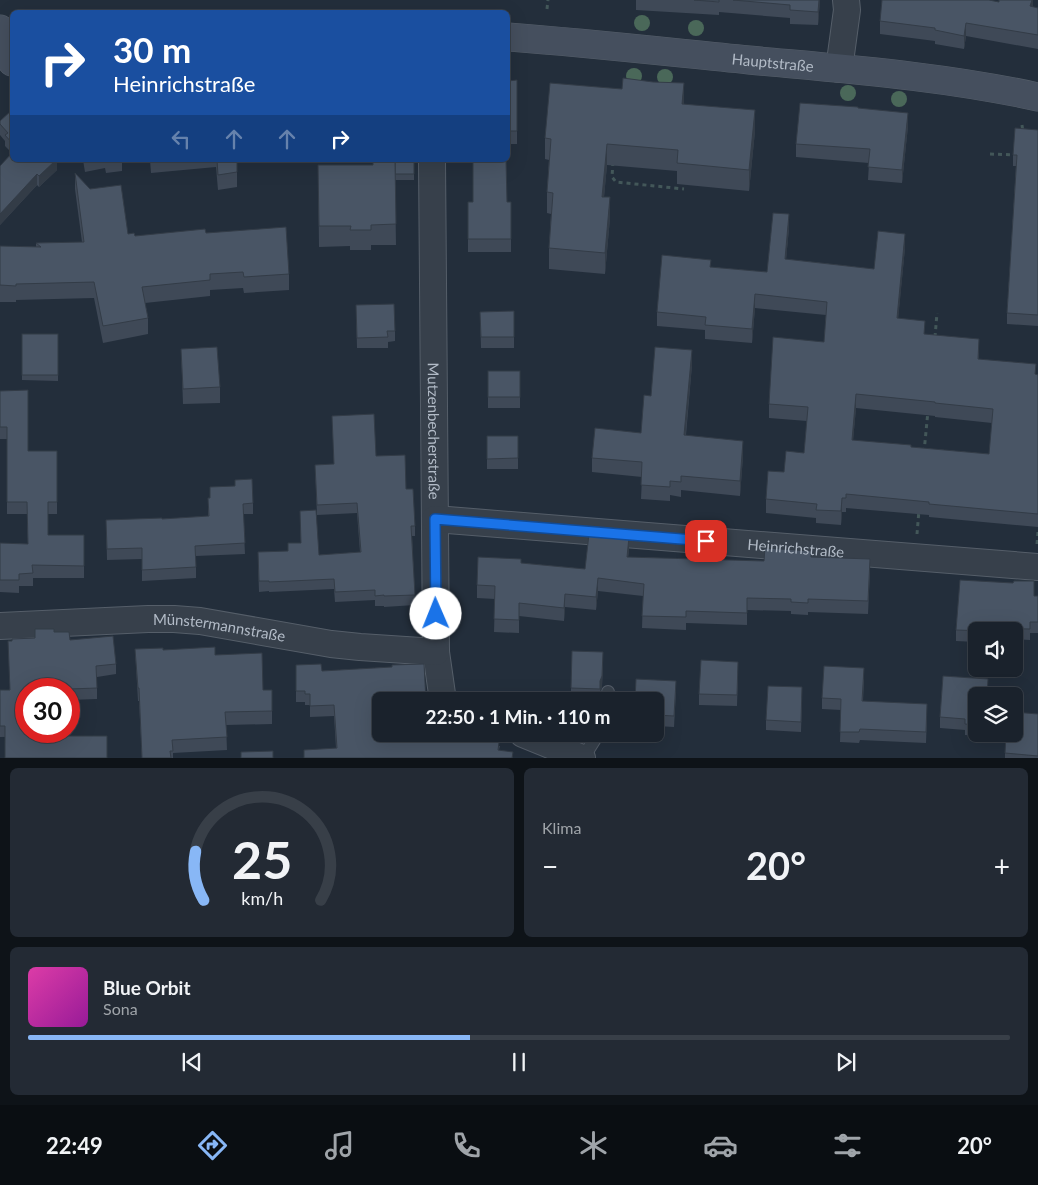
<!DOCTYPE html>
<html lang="de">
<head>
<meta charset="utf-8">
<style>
	:root { --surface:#1a222c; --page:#232a34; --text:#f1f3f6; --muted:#9fa4a9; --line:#383f48; --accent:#88b7f6 }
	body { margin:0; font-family:Lato,sans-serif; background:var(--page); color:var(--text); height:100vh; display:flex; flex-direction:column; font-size:19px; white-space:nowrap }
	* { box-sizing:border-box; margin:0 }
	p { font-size:16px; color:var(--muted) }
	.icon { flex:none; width:28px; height:28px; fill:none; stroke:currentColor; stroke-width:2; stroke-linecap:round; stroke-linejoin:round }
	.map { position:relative; height:758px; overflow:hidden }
	.drawer { display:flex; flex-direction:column; gap:10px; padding:10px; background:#0e1318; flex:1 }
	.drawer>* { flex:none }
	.guide { position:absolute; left:10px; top:10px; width:500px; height:152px; border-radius:8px; box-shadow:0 5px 20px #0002,0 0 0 1px var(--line); background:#1a4fa0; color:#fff; overflow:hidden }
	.fabs { position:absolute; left:968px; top:622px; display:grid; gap:10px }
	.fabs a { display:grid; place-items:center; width:55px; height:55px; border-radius:8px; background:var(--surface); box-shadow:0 5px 20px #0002,0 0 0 1px var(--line); font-size:25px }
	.speed { position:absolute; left:15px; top:678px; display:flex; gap:10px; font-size:25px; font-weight:700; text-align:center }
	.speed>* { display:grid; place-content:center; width:65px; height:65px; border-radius:50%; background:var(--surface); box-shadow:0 5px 20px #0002,0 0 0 1px var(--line); line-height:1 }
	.speed .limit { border:8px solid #d22; background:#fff; color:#111 }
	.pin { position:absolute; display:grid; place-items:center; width:42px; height:42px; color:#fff; margin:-21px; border-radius:10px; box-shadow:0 2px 8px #0006 }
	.me { position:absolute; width:55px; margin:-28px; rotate:359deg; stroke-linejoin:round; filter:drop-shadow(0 0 4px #0008) }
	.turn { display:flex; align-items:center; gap:18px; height:105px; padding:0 20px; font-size:22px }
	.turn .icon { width:65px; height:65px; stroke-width:2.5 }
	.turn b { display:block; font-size:35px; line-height:42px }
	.lanes { display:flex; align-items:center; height:48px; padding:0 20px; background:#0003; justify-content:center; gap:25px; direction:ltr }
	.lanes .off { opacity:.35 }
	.big { font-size:38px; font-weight:700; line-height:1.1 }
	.drawer .card { flex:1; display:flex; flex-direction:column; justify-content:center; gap:8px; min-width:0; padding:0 18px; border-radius:8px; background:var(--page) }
	.drawer .dial { align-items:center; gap:0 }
	.dial svg { height:130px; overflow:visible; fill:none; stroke:var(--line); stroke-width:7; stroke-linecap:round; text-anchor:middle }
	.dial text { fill:var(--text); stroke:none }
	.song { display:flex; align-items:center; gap:15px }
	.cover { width:60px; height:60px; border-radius:8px; background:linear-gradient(135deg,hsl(320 70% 55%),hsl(300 70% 35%)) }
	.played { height:5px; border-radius:2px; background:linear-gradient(90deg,var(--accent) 45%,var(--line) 45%) }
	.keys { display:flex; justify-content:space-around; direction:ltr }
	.heat { display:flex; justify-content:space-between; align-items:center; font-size:28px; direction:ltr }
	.drawer .tiles { flex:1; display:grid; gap:10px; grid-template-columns:1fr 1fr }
	.card:last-child { grid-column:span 2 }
	.trip { position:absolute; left:372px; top:692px; width:292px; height:50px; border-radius:8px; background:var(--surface); box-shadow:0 5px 20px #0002,0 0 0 1px var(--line); font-weight:700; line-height:50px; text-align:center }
	.tab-bar { display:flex; height:80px; justify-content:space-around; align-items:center; background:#0a0e12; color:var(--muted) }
	.tab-bar .icon { width:35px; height:35px }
	.tab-bar .current { color:var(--accent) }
	.tab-bar b { font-size:22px; color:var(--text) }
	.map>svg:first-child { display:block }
</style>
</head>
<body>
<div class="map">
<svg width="1038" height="758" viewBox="0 0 1038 758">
	<rect width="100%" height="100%" fill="#232e3b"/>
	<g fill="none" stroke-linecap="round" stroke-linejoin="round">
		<defs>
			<g id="lane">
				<path d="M608,701V692"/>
				<path d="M583,758L598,734"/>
			</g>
			<g id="street">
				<path d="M839,69L847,10L846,0"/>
				<path id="s1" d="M432,160L436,652L443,701"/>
				<path id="s2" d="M435,519L1038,567"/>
				<path id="s3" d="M0,626L148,619H174L200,621L331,644L360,647L436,652"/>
				<path d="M523,734L582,758"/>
			</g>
			<g id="secondary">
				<path d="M0,29L12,62"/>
				<path id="s4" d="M508,37C588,43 668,52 749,60C845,69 943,76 1038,97"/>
			</g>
		</defs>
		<use href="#lane" stroke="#555e69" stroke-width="14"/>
		<use href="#street" stroke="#555e69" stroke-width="28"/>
		<use href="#secondary" stroke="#555e69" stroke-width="29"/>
		<g stroke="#435759" stroke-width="3" stroke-dasharray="4 4" stroke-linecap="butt">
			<path d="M547,9L548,0"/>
			<path d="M1022,125L1023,133"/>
			<path d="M990,154L1017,155"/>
			<path d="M613,162L612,177L616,182L684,189"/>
			<path d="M935,337L937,313"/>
			<path d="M924,452L928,411"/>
			<path d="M917,534L919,510"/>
			<path d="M1037,544L1038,532"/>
			<path d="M444,734V742"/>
		</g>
		<use href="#lane" stroke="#37404b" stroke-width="12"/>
		<use href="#street" stroke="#37404b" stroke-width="26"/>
		<use href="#secondary" stroke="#454f5e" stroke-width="28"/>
	</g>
	<g fill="#4a6859">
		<circle cx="642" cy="23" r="8"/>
		<circle cx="696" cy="28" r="8"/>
		<circle cx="634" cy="76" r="8"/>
		<circle cx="665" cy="77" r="8"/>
		<circle cx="848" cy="93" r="8"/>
		<circle cx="899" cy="99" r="8"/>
	</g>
	<g fill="#3f4957" fill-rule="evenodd">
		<path d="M636,0H820L818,25L790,24V18L719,12V15L636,10Z"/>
		<path d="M1033,0V7L1038,8V49L966,36L964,49L935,44V41L880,34V21L999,2Z"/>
		<path d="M517,80V144H508V81Z"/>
		<path d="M684,104L755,131L749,191L677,184V171L607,165L604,197L610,218L605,274L549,269V248L551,214L547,213V192L549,160L545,159V138Z"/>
		<path d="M858,108L908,126L902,183L868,180L869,163L796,157V144Z"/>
		<path d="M12,110V160H57V170L39,187L37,185L0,225V166L12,153L5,146V141L0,135V121Z"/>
		<path d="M1038,130V326L1007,324V313L1016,166H1013V155Z"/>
		<path d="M83,160H122V171L106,173L105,168L85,172Z"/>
		<path d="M150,160H237V187L218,190L216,167L151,173Z"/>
		<path d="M414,160V180H395L396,245H371V250H350V246L319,247L318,165H373L382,162Z"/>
		<path d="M75,173L128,234L135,236L206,233L289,274V290L244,293L243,288L210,290V296L145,303L148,318V334L103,343L94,298L16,300V302H0V246L36,247V243L82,242L75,189Z"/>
		<rect x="468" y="202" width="43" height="50"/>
		<path d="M789,228L786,259L874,269L905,248L898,318L925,334L979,353V359L1038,375V527L929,517V515L846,508V512H842L841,525L816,523V518L766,513V499L784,472L804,453L807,421L769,418V404L824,342L826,315L755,308L752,343L705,339V330L657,326V312L711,267L767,272ZM856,408L935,416V417L992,423L989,454L911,447L853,440Z"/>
		<path d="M356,305L395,331V341L388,342V348H357Z"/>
		<path d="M514,311V348H481L480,312Z"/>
		<path d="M22,334H58V381L22,380Z"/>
		<path d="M181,349L220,387V403L183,404Z"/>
		<path d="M692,365L686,435L743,456L740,496L681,490V497L670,495V501L641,499L642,477L592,472V458L641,433L651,396Z"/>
		<rect x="488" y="371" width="32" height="37"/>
		<path d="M0,391L28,451H57V514H48V535H84V578H33V586H19V593L0,592V543L28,544L27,514H7V439H0Z"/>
		<path d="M332,416L376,456L406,489L415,526V536H412L415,605L384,607V606H375V600L335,602L334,589L269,592V591L259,592L258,563L288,551L301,543L300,511L319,555L360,552L357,513L317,515L315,465L334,464Z"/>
		<rect x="487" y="436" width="31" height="33"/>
		<path d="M210,487L253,503V514H243L245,554L196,556V578L142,581V559L107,560L106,520L162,519L208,516V498H210Z"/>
		<path d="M629,550L628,557L764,561L811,557L870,571L868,614L808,612V615L791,614V611L747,610V625L686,623V630L642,628L643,596L598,591L596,610L565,607L564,621L519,616V633L494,632L495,599L477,598V585L521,563L585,569Z"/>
		<path d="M1034,596H1038V633H1030V640L1014,639V631H976V642L956,641V630Z"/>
		<path d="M54,632L116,664V674L97,677V699L69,700V689H26L54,736L0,737V690H9L35,638Z"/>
		<path d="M135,649L163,650L215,655L263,690H272V724L226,725L227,750L173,753V758H142L139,701H138Z"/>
		<path d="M603,663L602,687L600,692V700L571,699V688Z"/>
		<path d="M424,664L381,701L412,740L500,746L499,750L513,758L336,748L334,716L310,717V705H305V702H296V665L322,671L392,667Z"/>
		<path d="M738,673L737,706L699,705V694Z"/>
		<path d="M943,676L988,679L987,696H976V734H985L984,736L965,735V730L940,728V717Z"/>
		<path d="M864,679L863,701L927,715L926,743L860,740L859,743L840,742L841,710L822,709V698Z"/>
		<path d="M676,691L674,727L656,726V701Z"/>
		<path d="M802,698L801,732L766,730V720Z"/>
		<path d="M1038,714V758H1005V753Z"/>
	</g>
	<g fill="#333c47">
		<path d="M819,0H820L818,25V12Z"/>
		<path d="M1032,0H1033V6L1030,20V6Z"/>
		<path d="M966,23V36L964,49V36Z"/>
		<path d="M684,83V104H682Z"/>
		<path d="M755,110V131L749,191V170Z"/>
		<path d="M908,113V126L902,183V170Z"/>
		<path d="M607,144V165L602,218V197Z"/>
		<path d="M56,160H57V170L39,187V176Z"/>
		<path d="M37,174V185L0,225V214Z"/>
		<path d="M610,197V218L605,274V253Z"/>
		<path d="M789,214V228L785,273V259Z"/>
		<path d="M905,234V248L897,332V318Z"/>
		<path d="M755,294V308L752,343V329Z"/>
		<path d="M979,339V353L978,372V359Z"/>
		<path d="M692,350V365L684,450V435Z"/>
		<path d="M856,394V408L852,453V440Z"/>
		<path d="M743,441V456L740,496V481Z"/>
		<path d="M842,498V512L841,525V511Z"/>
		<path d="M629,537V550L627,569V557Z"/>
		<path d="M598,578V591L596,610V597Z"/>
		<path d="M565,594V607L564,621V608Z"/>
		<path d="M603,652L602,687L600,692V681Z"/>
	</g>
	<g fill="#495565" stroke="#333c47" fill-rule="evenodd">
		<path d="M694,0H719V2Z"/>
		<path d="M733,0H819L818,12L790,10V5Z"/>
		<path d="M882,0H989L999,2V0H1032L1030,6L1038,8V35L966,23L964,36L935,30V28L880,21Z"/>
		<path d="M623,78L653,82L684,83L682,104L755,110L749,170L677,163L678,150L607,144L602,197H610L605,253L549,248L553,193L547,192L551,139L545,138L550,83L622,89Z"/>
		<path d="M517,80V131H508V81Z"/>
		<path d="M800,103L858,107V108L908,113L902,170L868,167L870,149L796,144Z"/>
		<path d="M12,110V143L5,135L8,133L0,124V121Z"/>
		<path d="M1015,128L1038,130V315L1007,313L1017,155H1013Z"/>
		<path d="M12,153V160H56L39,176L37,174L0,214V166Z"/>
		<path d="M217,160H237V172L218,175Z"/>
		<path d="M382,160H414V174H395V161L382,162Z"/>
		<path d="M473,160H506L507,202H511V239H468V202H473Z"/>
		<path d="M395,161L396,224L371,225V230H350L351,226H319L318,165H373V162Z"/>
		<path d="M75,173L90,189L121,185L128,234L134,233L135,236L205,229L206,233L286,227L289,274L244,277L243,272L210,274V280L142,287L148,318L103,326L94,282L16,284V286L0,285V246L41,247L36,243L84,242Z"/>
		<path d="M773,213L789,214L785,259L874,269L878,231L905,234L897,318L925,321L924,334L979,339L978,359L1036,364L1035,374L1038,375V514L929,504V502L846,494V498H842L841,511L816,510L817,504L766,499L768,471L784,472L786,451L804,453L808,407L769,404L773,337L824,342L827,302L755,294L752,329L705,325L706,317L657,312L662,255L711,260L710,267L767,272ZM856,394L935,402V403L993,409L989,454L911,447V445L852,440Z"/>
		<path d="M394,304L395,331H387L388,337L357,338L356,305Z"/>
		<path d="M514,311V337H481L480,312Z"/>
		<rect x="22" y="334" width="36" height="41"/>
		<path d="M217,347L220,387L183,389L181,349Z"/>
		<path d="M655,347L692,350L684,435L743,441L740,481L681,476V482L670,481V487L641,485L642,462L592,458L595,428L641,433L644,395L651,396Z"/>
		<rect x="488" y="371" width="32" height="26"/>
		<path d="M28,390V451H57V502H48V535H84V566L32,565L33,573L19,574V580H0V543L28,544L27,502H7V427H0V391Z"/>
		<path d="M374,414L376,456L405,455L406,489H413L415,526H411L415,595L384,596V595L375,596V590L335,592L334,579L269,582V581H259L258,552L288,551V543H301L300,511L316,510L319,555L361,552L357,503L317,505L315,465L334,464L332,416Z"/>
		<path d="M487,436H518V458L487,459Z"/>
		<path d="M252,479L253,503L243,504L245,543L195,546L196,567L142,570V548L107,549L106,520L162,518V519L209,516L208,498H210V487L235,486V480Z"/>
		<path d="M589,534L629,537L627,557L764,561L765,548L811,551V557L870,559L868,601L808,599V603L791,602V599L747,598V613L686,611V617L642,616L644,584L598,578L596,597L565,594L564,608L519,603V620L494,619L495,586L477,585L478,557L521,559V563L585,569Z"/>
		<path d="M960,580L1013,583L1014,581H1034V596H1038V622H1030V629L988,628V631L956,630Z"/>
		<path d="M35,629H54V632H69L70,640L113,636L116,664L96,666L97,688L69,689H26V731H54L53,736H107V758H5V726H0V690H10L8,641H12V639L35,638Z"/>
		<path d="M215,647V655L262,653L263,690H272V711L225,712L227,737L172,740L173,751H170L171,758H142L139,688H138L135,649L163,648V650Z"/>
		<path d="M572,651L603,652L602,676L600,681V689L571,688Z"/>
		<path d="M701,660L738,662L737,695L699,694Z"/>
		<path d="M321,664L322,671L392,667V665L424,664L426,701H381V734H411L412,740L461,737V734H485L500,735L498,750L513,752L512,758H304V750L337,748L334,705L310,706V694H305V691H296V665Z"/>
		<path d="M824,666L864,668L862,701L927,704L926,732L860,729L859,732H840L841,699L822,698Z"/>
		<path d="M943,676L988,679L987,696H976V725L965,724V719L940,717Z"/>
		<path d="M636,679L676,681L674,716L656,715V701H635Z"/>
		<path d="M768,686L802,687L801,722L766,720Z"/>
		<path d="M1014,712L1038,714V756L1005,753L1006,734H1014Z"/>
		<path d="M273,751V758H241V752Z"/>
	</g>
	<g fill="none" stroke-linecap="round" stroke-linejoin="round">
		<defs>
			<path id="route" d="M436,614L435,519L706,541"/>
		</defs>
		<use href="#route" stroke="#114b97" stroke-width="12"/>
		<use href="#route" stroke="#1a73e8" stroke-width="9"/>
	</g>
	<g text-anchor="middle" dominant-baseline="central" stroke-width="5" stroke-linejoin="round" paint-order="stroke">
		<g font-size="15" fill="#b2bbc7" stroke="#1c2530">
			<text stroke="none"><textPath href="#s4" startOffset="266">Hauptstraße</textPath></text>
			<text stroke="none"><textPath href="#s1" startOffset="271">Mutzenbecherstraße</textPath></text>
			<text stroke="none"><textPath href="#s2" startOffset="362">Heinrichstraße</textPath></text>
			<text stroke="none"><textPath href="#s3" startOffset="220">Münstermannstraße</textPath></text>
		</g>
	</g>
</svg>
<div class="fabs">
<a><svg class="icon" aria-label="sound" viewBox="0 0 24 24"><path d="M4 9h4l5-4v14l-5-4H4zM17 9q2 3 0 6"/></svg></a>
<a><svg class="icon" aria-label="layers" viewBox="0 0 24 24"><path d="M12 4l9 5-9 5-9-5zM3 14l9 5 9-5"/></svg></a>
</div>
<div class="speed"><div class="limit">30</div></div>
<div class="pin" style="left:706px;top:541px;background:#d93025"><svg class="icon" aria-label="arrive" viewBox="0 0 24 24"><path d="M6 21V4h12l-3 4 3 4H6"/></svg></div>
<svg class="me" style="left:436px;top:614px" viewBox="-20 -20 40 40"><circle r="19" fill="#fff"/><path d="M0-13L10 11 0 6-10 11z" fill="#1a73e8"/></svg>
<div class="trip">22:50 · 1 Min. · 110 m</div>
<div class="guide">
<div class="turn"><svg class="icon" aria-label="right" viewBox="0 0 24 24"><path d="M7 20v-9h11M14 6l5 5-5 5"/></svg><div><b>30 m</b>Heinrichstraße</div></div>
<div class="lanes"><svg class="icon off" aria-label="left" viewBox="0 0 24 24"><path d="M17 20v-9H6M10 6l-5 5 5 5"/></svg><svg class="icon off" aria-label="ahead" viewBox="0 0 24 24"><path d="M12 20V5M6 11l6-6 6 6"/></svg><svg class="icon off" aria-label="ahead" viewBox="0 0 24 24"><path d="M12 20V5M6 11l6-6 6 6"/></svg><svg class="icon" aria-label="right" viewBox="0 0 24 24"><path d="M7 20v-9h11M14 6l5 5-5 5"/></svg></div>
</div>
</div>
<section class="drawer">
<div class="tiles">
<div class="card dial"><svg viewBox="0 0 100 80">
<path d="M14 69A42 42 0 1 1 86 69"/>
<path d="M14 69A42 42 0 0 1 9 39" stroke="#88b7f6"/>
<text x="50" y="56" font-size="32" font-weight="700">25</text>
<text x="50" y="72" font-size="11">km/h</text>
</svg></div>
<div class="card"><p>Klima</p>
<div class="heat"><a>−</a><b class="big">20°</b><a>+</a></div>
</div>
<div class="card">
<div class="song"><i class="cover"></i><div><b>Blue Orbit</b><p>Sona</p></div></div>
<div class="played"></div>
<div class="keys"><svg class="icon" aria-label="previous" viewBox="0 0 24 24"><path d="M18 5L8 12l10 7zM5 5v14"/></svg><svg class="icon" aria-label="pause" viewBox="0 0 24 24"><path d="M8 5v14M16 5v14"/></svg><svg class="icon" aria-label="next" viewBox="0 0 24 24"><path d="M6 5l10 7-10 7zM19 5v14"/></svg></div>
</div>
</div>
</section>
<nav class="tab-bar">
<b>22:49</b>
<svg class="icon current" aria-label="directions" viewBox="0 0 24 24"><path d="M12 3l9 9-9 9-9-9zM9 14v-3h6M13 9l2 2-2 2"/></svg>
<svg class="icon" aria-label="music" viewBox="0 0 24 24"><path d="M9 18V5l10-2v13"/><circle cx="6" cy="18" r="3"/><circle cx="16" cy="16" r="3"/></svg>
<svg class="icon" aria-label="phone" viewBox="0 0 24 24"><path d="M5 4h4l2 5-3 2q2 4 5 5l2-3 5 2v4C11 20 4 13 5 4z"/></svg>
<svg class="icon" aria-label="climate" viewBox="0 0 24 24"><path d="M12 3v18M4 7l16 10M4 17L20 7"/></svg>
<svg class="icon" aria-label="car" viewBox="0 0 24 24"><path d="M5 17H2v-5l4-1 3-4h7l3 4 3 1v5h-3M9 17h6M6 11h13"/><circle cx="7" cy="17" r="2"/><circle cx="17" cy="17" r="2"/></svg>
<svg class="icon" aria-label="filters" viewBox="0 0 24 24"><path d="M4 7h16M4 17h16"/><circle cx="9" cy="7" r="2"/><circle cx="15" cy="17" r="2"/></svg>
<b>20°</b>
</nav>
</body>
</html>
